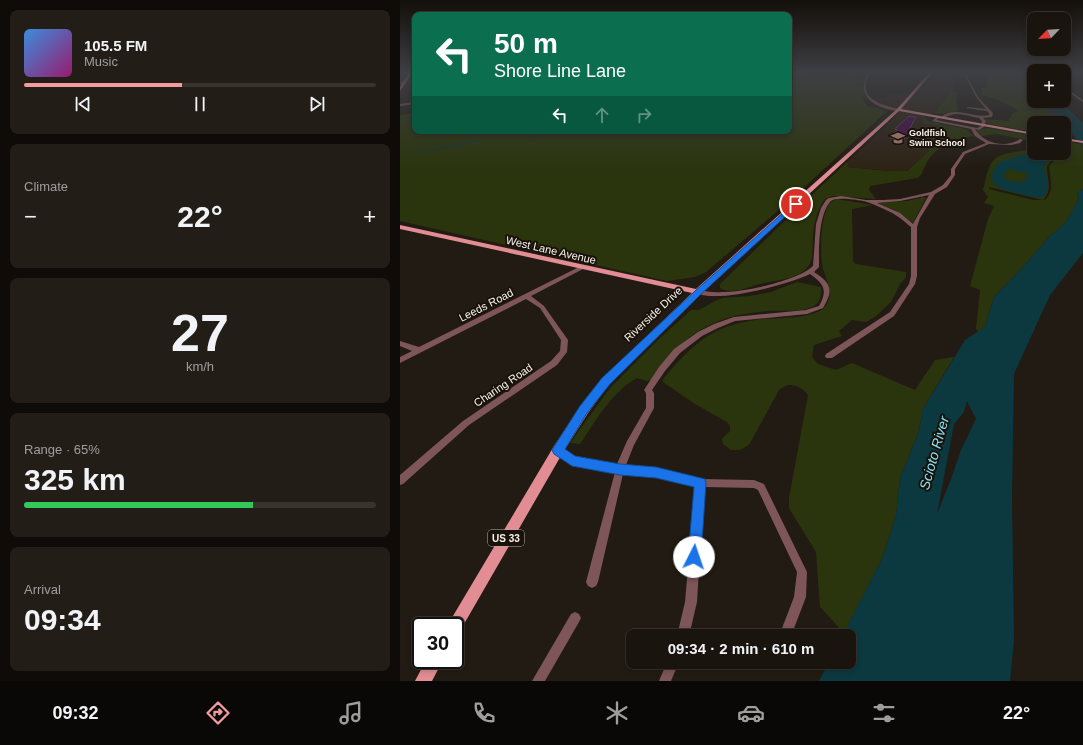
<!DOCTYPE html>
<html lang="en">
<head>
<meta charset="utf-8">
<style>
	:root { --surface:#1a140e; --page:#231d17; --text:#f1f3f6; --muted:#9f9e9e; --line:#38332e; --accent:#f49b9f }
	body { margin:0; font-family:Helvetica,sans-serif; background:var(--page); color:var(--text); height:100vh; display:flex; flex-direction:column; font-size:15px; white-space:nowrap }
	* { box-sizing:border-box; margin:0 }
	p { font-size:13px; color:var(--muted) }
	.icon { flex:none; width:22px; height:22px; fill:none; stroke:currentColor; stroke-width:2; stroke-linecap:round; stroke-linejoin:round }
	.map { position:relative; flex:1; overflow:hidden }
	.drawer { display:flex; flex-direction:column; gap:10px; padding:10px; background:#0e0b08; width:400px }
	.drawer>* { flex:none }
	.hud { position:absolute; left:12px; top:12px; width:380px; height:122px; border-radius:8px; box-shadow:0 2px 6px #0003,0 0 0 1px var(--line); background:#0b6e4f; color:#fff; overflow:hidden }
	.needle { width:26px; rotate:245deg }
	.buttons { position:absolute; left:627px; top:12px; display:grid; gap:8px }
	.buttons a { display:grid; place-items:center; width:44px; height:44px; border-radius:8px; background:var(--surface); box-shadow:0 2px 6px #0003,0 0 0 1px var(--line); font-size:20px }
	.speed { position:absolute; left:12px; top:617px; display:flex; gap:8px; font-size:20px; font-weight:700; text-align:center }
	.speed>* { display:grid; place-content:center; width:52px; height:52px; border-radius:50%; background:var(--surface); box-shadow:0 2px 6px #0003,0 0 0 1px var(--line); line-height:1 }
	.speed .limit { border:2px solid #111; border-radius:6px; background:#fff; color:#111 }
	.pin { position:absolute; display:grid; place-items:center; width:34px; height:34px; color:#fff; margin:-17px; border:2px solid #fff; border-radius:50%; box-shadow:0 1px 4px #0007 }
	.me { position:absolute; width:44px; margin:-22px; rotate:4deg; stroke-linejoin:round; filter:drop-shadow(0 0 3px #0008) }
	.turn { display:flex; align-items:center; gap:14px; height:84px; padding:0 16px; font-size:18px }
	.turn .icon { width:52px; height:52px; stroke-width:2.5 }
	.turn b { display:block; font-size:28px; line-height:34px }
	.lanes { display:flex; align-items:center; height:38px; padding:0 16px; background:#0003; justify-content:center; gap:20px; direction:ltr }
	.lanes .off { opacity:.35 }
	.big { font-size:30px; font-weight:600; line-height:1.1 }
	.drawer .card { flex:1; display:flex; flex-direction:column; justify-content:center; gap:6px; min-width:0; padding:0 14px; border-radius:8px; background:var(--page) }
	.drawer .dial { align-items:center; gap:0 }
	.dial b { font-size:52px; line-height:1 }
	.song { display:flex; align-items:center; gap:12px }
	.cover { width:48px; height:48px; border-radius:6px; background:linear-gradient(135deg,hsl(210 70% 55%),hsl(320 70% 35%)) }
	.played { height:4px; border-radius:2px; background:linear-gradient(90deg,var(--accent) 45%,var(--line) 45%) }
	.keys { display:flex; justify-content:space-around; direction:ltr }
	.heat { display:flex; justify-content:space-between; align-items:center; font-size:22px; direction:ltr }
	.charge { height:6px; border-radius:3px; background:linear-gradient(90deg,#34c759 65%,var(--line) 0) }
	.trip { position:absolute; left:226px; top:629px; width:230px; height:40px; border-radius:8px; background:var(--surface); box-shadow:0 2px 6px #0003,0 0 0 1px var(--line); font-weight:600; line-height:40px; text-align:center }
	.tabs { display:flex; height:64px; justify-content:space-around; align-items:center; background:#0a0806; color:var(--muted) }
	.tabs .icon { width:28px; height:28px }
	.tabs .current { color:var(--accent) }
	.tabs b { font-size:18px; color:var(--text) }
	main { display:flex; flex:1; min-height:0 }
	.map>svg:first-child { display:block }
</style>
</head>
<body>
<main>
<section class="drawer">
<div class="card">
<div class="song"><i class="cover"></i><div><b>105.5 FM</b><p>Music</p></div></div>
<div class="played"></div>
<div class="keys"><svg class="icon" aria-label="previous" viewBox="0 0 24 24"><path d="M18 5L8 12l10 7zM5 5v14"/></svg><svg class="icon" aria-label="pause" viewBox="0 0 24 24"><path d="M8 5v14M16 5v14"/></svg><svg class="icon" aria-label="next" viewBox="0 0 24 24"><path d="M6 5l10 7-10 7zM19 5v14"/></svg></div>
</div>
<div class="card"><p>Climate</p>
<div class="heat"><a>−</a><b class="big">22°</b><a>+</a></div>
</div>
<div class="card dial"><b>27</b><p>km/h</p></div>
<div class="card"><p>Range · 65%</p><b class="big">325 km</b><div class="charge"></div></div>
<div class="card"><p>Arrival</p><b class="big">09:34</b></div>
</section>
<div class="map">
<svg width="683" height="681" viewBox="0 0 683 681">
	<rect width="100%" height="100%" fill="#221b13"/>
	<path fill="#2e2316" d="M535,72H562L563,77L558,78L552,90L536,111L524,117L523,121L540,126L538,128L527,126L522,133L530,137L527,148L529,151L505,172L446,167V163L504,109L482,106L470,98H485L490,93L515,96L533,78Z"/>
	<g fill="#2b350d">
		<path d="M586,72H608L634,95V101H640L661,123H634V132L588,124L585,119L610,121L608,119L611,117L613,113L618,111C610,105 592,97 582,95L581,88L587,87L586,81L588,77Z"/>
		<path d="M389,74L437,75L452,78L464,79L462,85L465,97H462L467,106L478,108L486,112L387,203L306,272L295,277L267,281L0,221V115L15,113V131H389Z"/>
		<path d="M552,90L557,93L556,102L558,111L541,114L532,113L536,111Z"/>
		<path d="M524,117L528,121L566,129L574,136C557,138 536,146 527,162C524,167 523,175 517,178L470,186L469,190L476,199L433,196L425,199C418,208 413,226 413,237C412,256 415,267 395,276C382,281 369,281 356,285C345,288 330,295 320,288V284L401,205L446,163H449L447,167L488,171H507L529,151L527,148L530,137L525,136L526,134L522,133L527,126L538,128L540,126L523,123Z"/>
		<path d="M588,128L634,136V142L597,134L580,136L575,132L577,130Z"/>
		<path d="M664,141L681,144L683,146V189L677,193L679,199L666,222L649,237L625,265L594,297L585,327L579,332L576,329L580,290L570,286L588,219L594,206L584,203L588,197L583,190C586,180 587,165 596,158C603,152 625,151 634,149V153H653L652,160L647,166C646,178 654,189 643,200L589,187V189L633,200H645C655,191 650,178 649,166L654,161L656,153H664Z"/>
		<path d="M523,197L526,198L513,223L494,210L478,203L507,201Z"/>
		<path d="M436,199L473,205L452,209L453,261L456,264L506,272V277L500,284L491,302L475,317L466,322L452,320L439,331L442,336L414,345L412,357L418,364L436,370L452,363L515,390L535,360L554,357L523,409L519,431L500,478L496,515L487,544L480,563L444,633L420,607L416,552L389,508V498L408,395C400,385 389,381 379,390L349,445L340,450H331L323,444L322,439L330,431V426L327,422L295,404L263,382V379C278,361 296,341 317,331C328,325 343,322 355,320C373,317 413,320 425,307C436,294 424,277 422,264C420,249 420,204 436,199Z"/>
		<path d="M397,282L421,287C421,295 421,302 414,306C401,313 382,310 368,311C310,316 285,334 251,380L247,381L237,378C212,392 196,420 180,444L170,443L210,388L260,338L291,310H299L315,301L323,298L350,296L371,292Z"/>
	</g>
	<g fill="#0c3840" fill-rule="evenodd">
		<path d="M608,72H625L634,79V95Z"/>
		<path d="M640,101H660L683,123V146L664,126V123H661Z"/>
		<path d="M624,154L639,155L650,160L644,166C644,177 653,186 643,197C636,198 628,196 621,194C602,190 582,186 598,163ZM608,169L627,173L628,175L626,180C619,184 609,183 603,176Z"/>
		<path d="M683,189V253L650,295L614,374L612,497L614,640L610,681H419L429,662H449V636H442L480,563L487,544L496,515L500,478L519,431L523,409L565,340L585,327L594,297L625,265L649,237L666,222L679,199L677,192ZM567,401L576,419L561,450L551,479L537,514L554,424L564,412Z"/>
	</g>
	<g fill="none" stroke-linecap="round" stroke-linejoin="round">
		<g stroke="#0c3840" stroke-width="1">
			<path d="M445,72H452"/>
			<path d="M389,79L406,77L418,72"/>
			<path d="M127,137L161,131"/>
			<path d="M14,151L31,150L81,140"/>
		</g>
	</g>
	<path fill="#480e4e" stroke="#524a53" d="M509,116L516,117L509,130L512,131L503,140L490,138L497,130L495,129Z"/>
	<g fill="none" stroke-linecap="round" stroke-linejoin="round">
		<g fill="#7e5558" fill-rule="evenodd">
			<path d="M0,72H10L0,74Z"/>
			<path d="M389,72H413L389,74Z"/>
			<path d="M469,72H471C454,97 480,105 499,109V111C478,110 452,96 469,72Z"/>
			<path d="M563,72H565L578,97L593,113L592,117L583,118L586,121L584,127L579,130L575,129C582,143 607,149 620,139L623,140L620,143L611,145L589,144L565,154L555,169V175L547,187L535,194L520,218L517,227V276L515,284L494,316L432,358H426L425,356L426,354L490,312L509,284L511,276V227C507,224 502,219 497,216C492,212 475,205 470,203C463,200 436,196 431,201C418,214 419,250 419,267L414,272C431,283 434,290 423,308L407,314L335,321L318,328L302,336L280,353L265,371L252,390L254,393V408L234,445L226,465L256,469L300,479L354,480L364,484L407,572L406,597L391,636H379L394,597L397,572L358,490L354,488L304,487L297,602L289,636H277L285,602L295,486L256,477L223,474L198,582L196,586L192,588L188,586L186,582L215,472C196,469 163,469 154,450L155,447L158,446L161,447L174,457L217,464L227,441L246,408V393L244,390L259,367L274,349L298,332L314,324L334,317L406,310L419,306C428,290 424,284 410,274C390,284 313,305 295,292L298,290C306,291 314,293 322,292C345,292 397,281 413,266L416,224L421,208L426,200L429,198L441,196L466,200H483L500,199L531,192L543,185L551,175V169L563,152L586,143L575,136L571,129L532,121L537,117L539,118L536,120L577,128L581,126L582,121L579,118C567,116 555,110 544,118L541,117C556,105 573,119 589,115V113L587,111L566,108L568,107L586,109L576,97ZM529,195L513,224L500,213L477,203L500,201Z"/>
			<path d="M6,81V83L0,84V82Z"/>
			<path d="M664,87L683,100V102L664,89Z"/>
			<path d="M15,102V104L0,106V104Z"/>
			<path d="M181,266L184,268L183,269L131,296L144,306L168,340L167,352L157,365L69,425L3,484L0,485V475L63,421L151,361L160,351L161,340L140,308L126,299L0,363V357L12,351L0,346V341L19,347Z"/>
			<path d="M175,612L179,614L181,618L179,622L145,681H132L171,614Z"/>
			<path d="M267,662H279L271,681H259Z"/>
		</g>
		<g fill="#e18d93" fill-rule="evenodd">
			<path d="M9,72H13L0,91V87Z"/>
			<path d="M530,72H533L501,109L634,133V135L499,111L301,294L209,384L188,413L162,454L60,631L55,634V626H47L50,621L154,446L180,407L203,378L292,293L0,229V225L296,289L497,109Z"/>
			<path d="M664,138L683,141V143L664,140Z"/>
			<path d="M26,660H43L32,681H15Z"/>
		</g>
	</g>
	<linearGradient id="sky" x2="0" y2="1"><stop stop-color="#130f0a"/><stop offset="0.43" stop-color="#3e3f44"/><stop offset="1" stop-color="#3e3f44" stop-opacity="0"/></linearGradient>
	<rect width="683" height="168" fill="url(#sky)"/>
	<path fill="#1a73e8" stroke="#114b97" d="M394,203L399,204L301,294L210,384L187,413L165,449L175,456L220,464L256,467L305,479L306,483L301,557L299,562L294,564L290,562L288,557L294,487L256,478L220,475L172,466L154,454L152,450L180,406L202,378L295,291Z"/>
	<defs>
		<symbol id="school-bare" viewBox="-9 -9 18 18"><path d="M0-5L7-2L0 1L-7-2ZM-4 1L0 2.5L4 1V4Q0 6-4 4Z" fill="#8d6e63" stroke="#19120a" stroke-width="2.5" paint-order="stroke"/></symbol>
	</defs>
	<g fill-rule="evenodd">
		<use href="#school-bare" x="488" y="128" width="20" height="20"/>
	</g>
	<g text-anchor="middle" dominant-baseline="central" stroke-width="4" stroke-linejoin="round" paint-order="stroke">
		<g font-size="9" font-weight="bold" fill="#f8f3ed" stroke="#19120a" text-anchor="start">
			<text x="509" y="133">Goldfish<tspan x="509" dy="10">Swim School</tspan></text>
		</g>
		<rect fill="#19120a" stroke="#b5b0a9" stroke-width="1" x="88" y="530" width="36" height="16" rx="3"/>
		<g font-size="10" font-weight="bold" fill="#f8f3ed">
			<text x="106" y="538">US 33</text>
		</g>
		<g font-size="11" fill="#f8f3ed" stroke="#19120a">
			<text transform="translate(151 250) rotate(13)">West Lane Avenue</text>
			<text transform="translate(86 305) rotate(-27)">Leeds Road</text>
			<text transform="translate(253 314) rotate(-43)">Riverside Drive</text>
			<text transform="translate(103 385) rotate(-34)">Charing Road</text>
		</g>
		<g font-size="14" font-style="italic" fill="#88e3f5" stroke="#19120a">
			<text transform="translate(534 453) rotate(-74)">Scioto River</text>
		</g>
	</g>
</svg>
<div class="buttons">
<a><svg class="needle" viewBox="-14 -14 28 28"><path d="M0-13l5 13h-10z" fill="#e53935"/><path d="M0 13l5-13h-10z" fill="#9f9e9e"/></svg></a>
<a>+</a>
<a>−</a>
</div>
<div class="speed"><div class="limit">30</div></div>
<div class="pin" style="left:396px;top:204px;background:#d93025"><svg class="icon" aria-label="arrive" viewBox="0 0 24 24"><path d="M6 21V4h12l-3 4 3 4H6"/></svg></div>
<svg class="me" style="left:294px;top:557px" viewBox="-20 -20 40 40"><circle r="19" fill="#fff"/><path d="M0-13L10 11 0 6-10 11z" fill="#1a73e8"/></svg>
<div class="trip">09:34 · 2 min · 610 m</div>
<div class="hud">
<div class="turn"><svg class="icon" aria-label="left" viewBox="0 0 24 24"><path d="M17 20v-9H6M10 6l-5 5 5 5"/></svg><div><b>50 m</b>Shore Line Lane</div></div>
<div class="lanes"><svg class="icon" aria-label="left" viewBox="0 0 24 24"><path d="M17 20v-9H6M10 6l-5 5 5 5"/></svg><svg class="icon off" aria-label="ahead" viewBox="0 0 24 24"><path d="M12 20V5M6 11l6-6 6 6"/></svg><svg class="icon off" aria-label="right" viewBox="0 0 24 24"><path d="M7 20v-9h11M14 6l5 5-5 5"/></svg></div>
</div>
</div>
</main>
<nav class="tabs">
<b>09:32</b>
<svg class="icon current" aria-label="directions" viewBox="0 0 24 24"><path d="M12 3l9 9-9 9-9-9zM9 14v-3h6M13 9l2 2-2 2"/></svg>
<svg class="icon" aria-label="music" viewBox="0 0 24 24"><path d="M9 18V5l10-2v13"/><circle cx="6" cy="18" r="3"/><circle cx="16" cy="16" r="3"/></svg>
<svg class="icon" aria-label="phone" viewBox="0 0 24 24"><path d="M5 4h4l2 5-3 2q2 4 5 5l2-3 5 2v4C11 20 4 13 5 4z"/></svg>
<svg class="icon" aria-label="climate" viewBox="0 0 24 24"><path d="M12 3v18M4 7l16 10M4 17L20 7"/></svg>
<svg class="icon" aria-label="car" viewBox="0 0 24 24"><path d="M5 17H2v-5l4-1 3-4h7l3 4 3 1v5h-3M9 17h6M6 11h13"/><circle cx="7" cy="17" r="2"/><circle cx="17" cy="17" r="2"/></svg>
<svg class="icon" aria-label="filters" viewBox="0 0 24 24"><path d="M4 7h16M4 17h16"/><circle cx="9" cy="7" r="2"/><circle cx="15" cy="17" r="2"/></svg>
<b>22°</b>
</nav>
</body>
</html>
